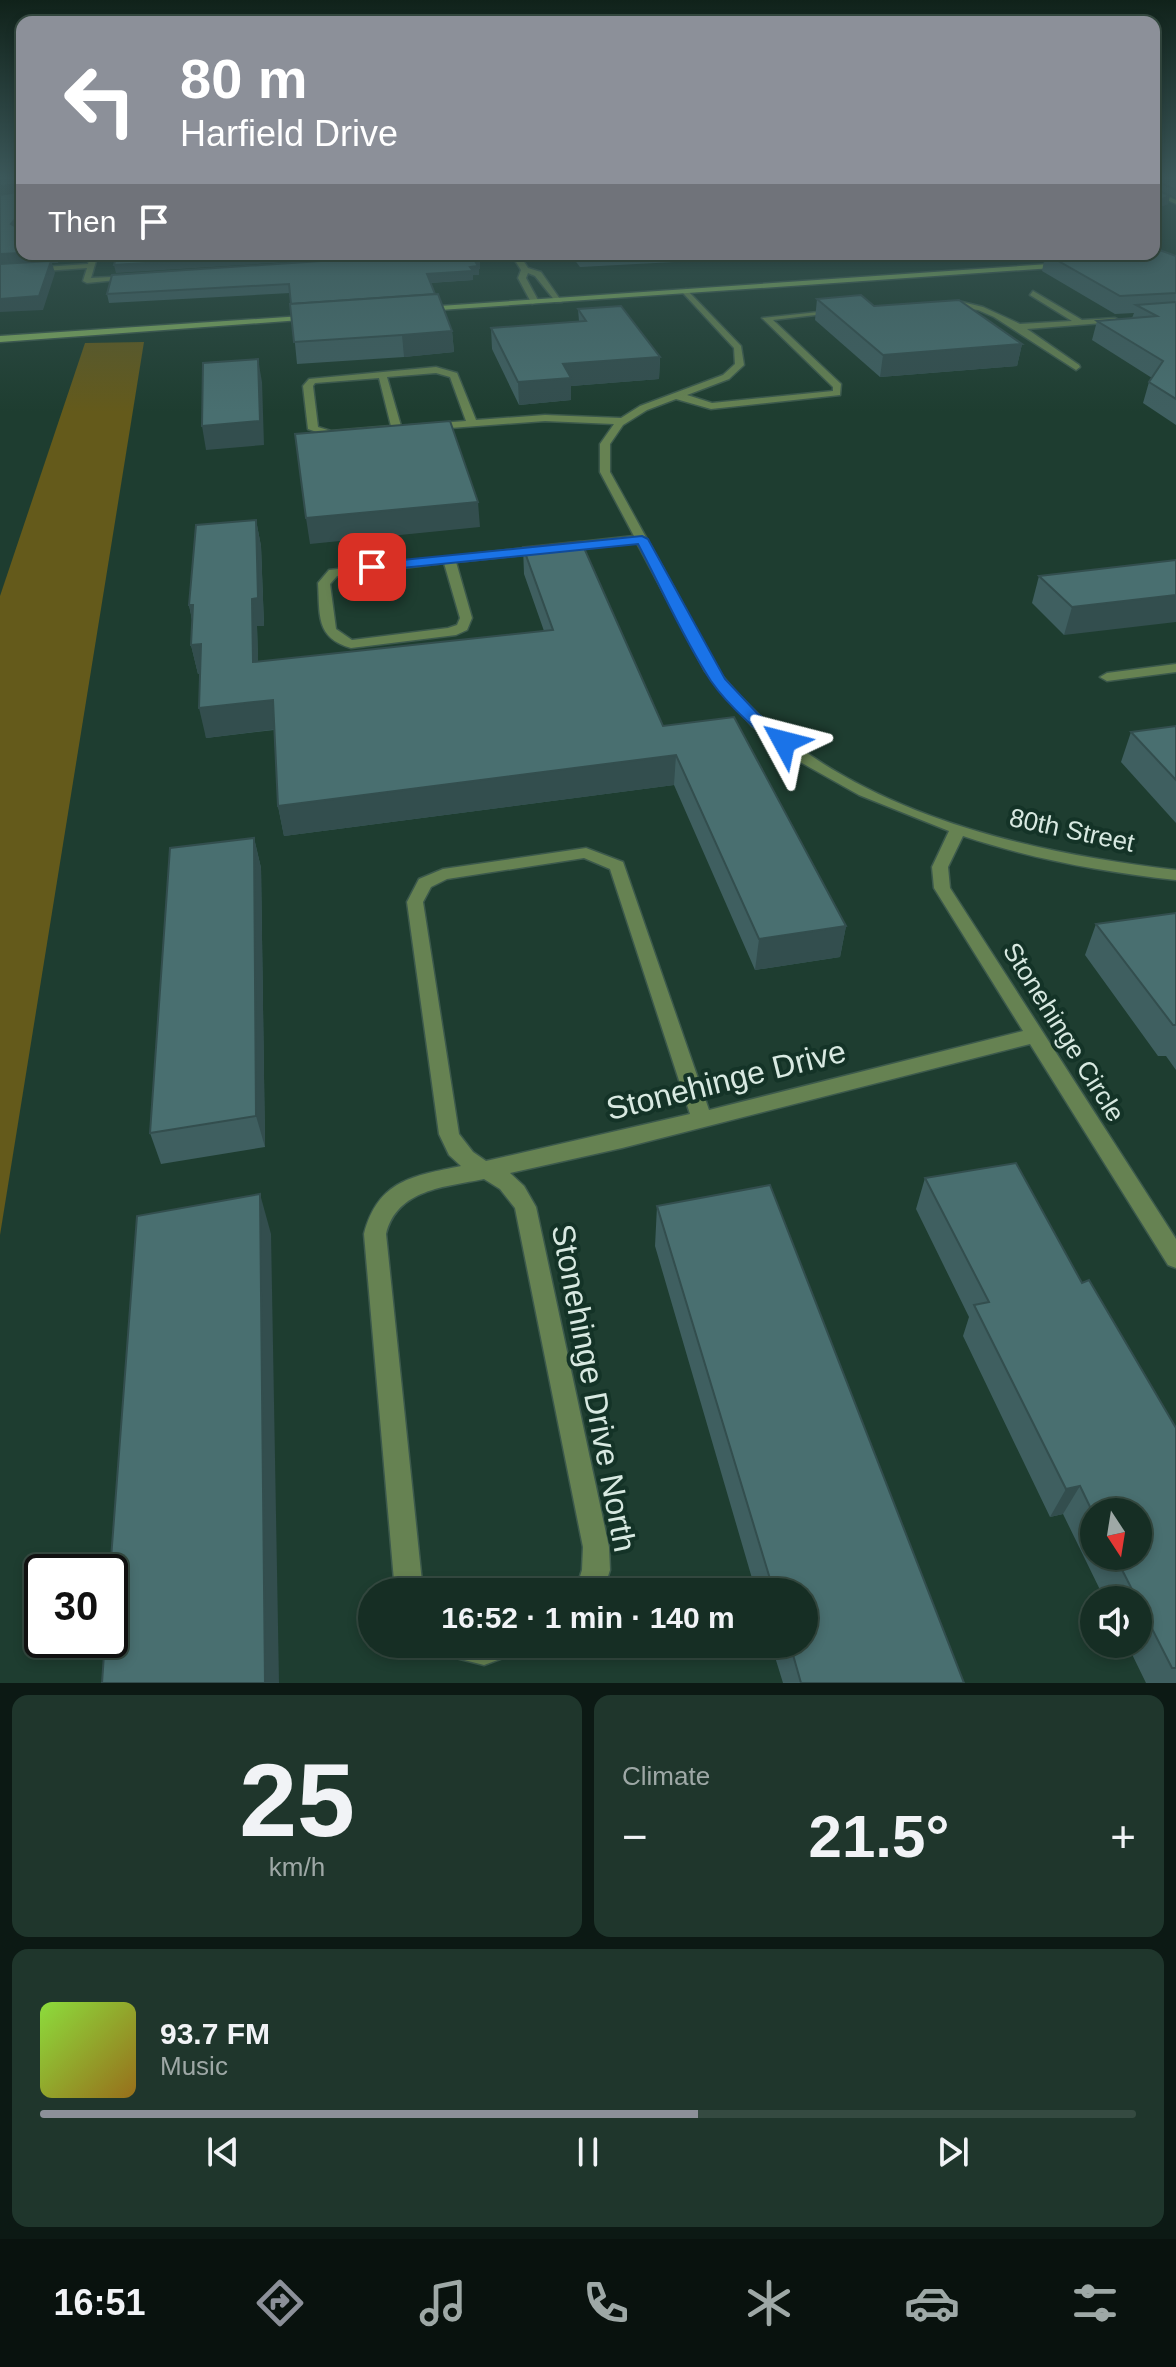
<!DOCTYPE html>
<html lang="en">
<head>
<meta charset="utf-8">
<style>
	:root { --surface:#162e24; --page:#1f362c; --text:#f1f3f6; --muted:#9ea8a6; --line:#354a41; --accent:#8c9099 }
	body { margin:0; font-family:Helvetica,sans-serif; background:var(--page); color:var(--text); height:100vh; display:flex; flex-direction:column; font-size:30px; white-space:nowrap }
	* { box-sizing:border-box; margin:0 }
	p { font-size:26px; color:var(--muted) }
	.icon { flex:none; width:44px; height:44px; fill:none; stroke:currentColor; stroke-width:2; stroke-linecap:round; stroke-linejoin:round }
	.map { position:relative; height:1683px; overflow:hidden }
	.panel { display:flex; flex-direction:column; gap:12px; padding:12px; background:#0c1914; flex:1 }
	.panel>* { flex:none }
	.top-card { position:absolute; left:16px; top:16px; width:1144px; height:244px; border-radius:16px; box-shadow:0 4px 12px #0003,0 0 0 2px var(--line); background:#8c9099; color:#fff; overflow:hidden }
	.needle { width:52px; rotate:168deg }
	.buttons { position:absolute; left:1080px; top:1498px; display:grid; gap:16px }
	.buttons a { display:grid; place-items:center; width:72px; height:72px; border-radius:50%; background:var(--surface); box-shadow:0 4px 12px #0003,0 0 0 2px var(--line); font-size:40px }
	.speed { position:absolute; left:24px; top:1554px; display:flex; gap:16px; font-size:40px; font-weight:700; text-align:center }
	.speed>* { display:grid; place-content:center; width:104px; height:104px; border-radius:50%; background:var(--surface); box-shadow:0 4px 12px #0003,0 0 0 2px var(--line); line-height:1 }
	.speed .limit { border:4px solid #111; border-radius:12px; background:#fff; color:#111 }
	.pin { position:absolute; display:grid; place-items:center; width:68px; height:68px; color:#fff; margin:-34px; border-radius:16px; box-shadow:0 4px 12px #0006 }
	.me { position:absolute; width:88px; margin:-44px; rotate:308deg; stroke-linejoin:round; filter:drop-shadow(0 0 6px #0008) }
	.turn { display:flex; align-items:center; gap:28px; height:168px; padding:0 32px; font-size:36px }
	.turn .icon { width:104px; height:104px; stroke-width:2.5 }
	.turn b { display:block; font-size:56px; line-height:68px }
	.then { display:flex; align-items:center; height:76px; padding:0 32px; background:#0003; gap:16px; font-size:30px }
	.big { font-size:60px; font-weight:700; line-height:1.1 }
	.panel .tile { flex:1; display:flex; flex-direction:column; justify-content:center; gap:12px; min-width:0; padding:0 28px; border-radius:16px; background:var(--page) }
	.panel .dial { align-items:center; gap:0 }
	.dial b { font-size:104px; line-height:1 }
	.song { display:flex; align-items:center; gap:24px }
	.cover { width:96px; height:96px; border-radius:12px; background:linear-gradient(135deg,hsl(90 70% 55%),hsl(40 70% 35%)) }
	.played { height:8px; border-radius:4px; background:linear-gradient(90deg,var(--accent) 60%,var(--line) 60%) }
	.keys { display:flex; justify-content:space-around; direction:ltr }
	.heat { display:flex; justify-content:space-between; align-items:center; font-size:44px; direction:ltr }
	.panel .tiles { flex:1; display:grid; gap:12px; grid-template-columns:1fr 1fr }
	.tile:last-child { grid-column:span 2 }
	.trip { position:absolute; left:358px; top:1578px; width:460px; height:80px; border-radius:40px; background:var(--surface); box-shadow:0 4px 12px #0003,0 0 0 2px var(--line); font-weight:700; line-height:80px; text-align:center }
	.dock { display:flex; height:128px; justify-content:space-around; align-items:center; background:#09120e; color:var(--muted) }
	.dock .icon { width:56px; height:56px }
	.dock .selected { color:var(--accent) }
	.dock b { font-size:36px; color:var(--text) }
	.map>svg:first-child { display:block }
</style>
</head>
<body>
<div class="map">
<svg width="1176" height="1683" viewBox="0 0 1176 1683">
	<rect width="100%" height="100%" fill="#1e3d30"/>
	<path fill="#645a1b" d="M144,342L0,1235V596L85,343Z"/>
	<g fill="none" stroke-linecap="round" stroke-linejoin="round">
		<defs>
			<g id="street">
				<path d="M90,254H98L91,278L132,276L136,278L87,283L83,281L87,268L0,274V270L88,264Z"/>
				<path d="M511,254H519L528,268L541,272L562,302H556L535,276L528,273L526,278L539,302L532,304L518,278L521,270Z"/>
				<path d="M686,289L741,346L744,365L729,379L687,395L712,403L833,391V387L762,318L837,310L841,312L773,320L841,384L840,395L711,409L676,399L647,410L623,425L610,444V472C634,515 656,556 680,599C694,625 704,655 724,678C832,808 1015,851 1176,870V880C1104,872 1032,859 963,836L948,867L950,888L1176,1239V1268L1168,1265L1030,1044L622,1148L510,1173L524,1186L536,1207L609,1547L610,1570L603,1592H575L582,1570L583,1547L515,1208L500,1189L484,1179C445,1187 397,1189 386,1234L423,1592H395L364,1234C378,1180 413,1176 461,1166L449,1155L439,1134L407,902L419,879L443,869L586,848L623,862L709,1110L1023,1031L934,888L932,867L949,831L859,795L802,763L752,726L705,671L637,543L456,562L472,618L467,630L456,635L351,648C315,638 320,614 318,583L329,570L634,536L600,472V444L614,424L545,421L331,437L308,429L303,386L309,379L436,367L457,373L476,420L545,415L621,418L640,406L723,375L735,364L734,348L683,293ZM436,373L450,377L466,421L401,426L387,377ZM379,378L391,426L331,431L318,427L313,386L315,383ZM444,563L460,618L457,625L448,628L352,640L336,629L330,584L337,576ZM584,858L610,869L690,1114L486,1161L473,1152L459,1134L423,902L431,887L447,879Z"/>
				<path d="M1033,291L1082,320L1115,318L1119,320L1115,322L1027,329L1079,365L1080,367L1076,370L994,317L978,310L939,304L943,302H962L983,307L1020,324L1072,321L1030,295Z"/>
				<path d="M1176,664V672L1107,681L1100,677L1107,673Z"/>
				<path d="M436,1644H518L514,1654L484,1665L440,1654Z"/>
			</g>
			<g id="secondary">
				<path d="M1154,190L1176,200V204L1154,194Z"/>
				<path d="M1064,263L1067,267L425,311L421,309L425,307Z"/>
				<path d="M317,315L314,319L0,342V336Z"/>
			</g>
		</defs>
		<use href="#street" stroke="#3c594c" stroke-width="3"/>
		<use href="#secondary" stroke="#3c594c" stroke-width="3"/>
		<use href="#street" fill="#668252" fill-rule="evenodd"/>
		<use href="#secondary" fill="#80ac5e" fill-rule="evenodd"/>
	</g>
	<g fill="#3f5f60" fill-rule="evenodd">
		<path d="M1154,177H1176V198L1155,188L1168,204L1154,209Z"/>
		<path d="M570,254H825L580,267Z"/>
		<path d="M1012,254H1154L1176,256V425L1143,403L1149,382L1152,378L1092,340L1097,321L1132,318L1134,313L1115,314L1042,271L1044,261L1026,262Z"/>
		<path d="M396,256L480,269H479V275H473V280L430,283L452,331L454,352L404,357L297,364L290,293L109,303L107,294Z"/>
		<path d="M817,299L874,306L1022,344L1017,366L880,377L815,320Z"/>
		<path d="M578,309L660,357L659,379L571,386V400L519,405L492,349L491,328L579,321Z"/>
		<path d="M256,520L261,546L264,626H257L258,662L544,631L524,574L523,547L663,726L846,926L840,957L755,970L674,785L284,836L278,806L274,730L206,738L200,674H198L191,645L192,620L189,605Z"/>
		<path d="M1176,560L1064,635L1032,603L1039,576Z"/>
		<path d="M1176,726V823L1121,762L1131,732Z"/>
		<path d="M254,838L261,868L265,1147L161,1164L150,1133Z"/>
		<path d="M1176,913V1070L1166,1056H1158L1085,955L1096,924Z"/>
		<path d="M925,1178L1082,1283L1176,1428V1683H1146L1127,1644H1138V1600H1105L1063,1514L1050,1517L963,1336L969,1317L916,1209ZM1094,1512L1138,1556H1094Z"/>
		<path d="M657,1206L964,1683H783L771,1644H804V1592H756L655,1246Z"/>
	</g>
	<g fill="#334e4e">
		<path d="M19,184L22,195L0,198V186Z"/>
		<path d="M1170,196L1168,204L1154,209V202Z"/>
		<path d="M19,214L22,226L14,236L11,224Z"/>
		<path d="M22,253V254H61L58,263H52L55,273L43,310L0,312V254Z"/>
		<path d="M287,254H386L385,256L116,273L114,265Z"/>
		<path d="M1028,254H1046L1044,261L1026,262Z"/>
		<path d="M480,260V269H479V275H473V280L428,283L427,274L470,267L475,261Z"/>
		<path d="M452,331L454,352L404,357L402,335Z"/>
		<path d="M1022,344L1017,366L880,377L883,355Z"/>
		<path d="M660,357L659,379L571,386V400L519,405L518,382L563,364Z"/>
		<path d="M258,359L262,382L264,445L206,450L202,426Z"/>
		<path d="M478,502L480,527L310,544L306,518Z"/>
		<path d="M256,520L261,546L264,626H257L259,691L253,662L252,599Z"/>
		<path d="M1176,595V622L1064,635L1072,607Z"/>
		<path d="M189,605H193L195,633Z"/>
		<path d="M201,644L208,673L198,674L191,645Z"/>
		<path d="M273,700L278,729L206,738L199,708Z"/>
		<path d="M676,755L674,785L284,836L278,806Z"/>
		<path d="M254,838L261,868L265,1147L256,1116Z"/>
		<path d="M846,926L840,957L755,970L759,939Z"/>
		<path d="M260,1194L271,1234L279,1683H265Z"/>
		<path d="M1080,1486L1063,1514L1050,1517L1066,1489Z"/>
	</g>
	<g fill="#496f70" stroke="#334e4e" stroke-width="2" fill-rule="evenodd">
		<path d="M0,177H22V191L19,184L0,186Z"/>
		<path d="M1154,177H1176V190L1155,180V189L1170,196L1154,202Z"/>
		<path d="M22,191V253L0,254V195ZM19,214L22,217L21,230L11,224Z"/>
		<path d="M1154,248L1176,256V293L1120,296L1046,254H1154Z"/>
		<path d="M117,254H287L114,265Z"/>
		<path d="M398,254H476L480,260L475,261L478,266L470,267L473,271L427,274L435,294L291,304L289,284L107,294L112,275L396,256Z"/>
		<path d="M576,254H667L580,259Z"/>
		<path d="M51,261L39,296L0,299V264Z"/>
		<path d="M438,294L452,331L402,335L294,342L290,304Z"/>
		<path d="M861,295L874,306L959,300L1022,344L883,355L817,299Z"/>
		<path d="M1176,302V399L1149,382L1163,361L1097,321L1157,316L1136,305Z"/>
		<path d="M621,306L660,357L563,364L571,378L518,382L491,328L586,321L578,309Z"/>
		<path d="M258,359L260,421L202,426L203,363Z"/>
		<path d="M450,421L478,502L306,518L295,434Z"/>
		<path d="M256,520L258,598L252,599L253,662L553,630L523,547L581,541L663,726L734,717L846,926L759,939L676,755L278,806L273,700L199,708L201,644L191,645L193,605H189L196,525Z"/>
		<path d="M1176,560V595L1072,607L1039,576Z"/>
		<path d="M1176,726V780L1131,732Z"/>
		<path d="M254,838L256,1116L150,1133L170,848Z"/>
		<path d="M1176,913V1025H1173L1096,924Z"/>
		<path d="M1016,1163L1082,1283L1089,1280L1176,1428V1668H1172L1115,1556H1138V1512H1094V1515L1080,1486L1066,1489L974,1305L989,1302L925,1178Z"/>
		<path d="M770,1185L964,1683H801L790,1644H804V1592H774L657,1206Z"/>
		<path d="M260,1194L265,1683H102L105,1640H110V1572L137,1216Z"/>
	</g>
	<linearGradient id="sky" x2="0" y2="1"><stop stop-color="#10221a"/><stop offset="0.43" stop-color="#3b5759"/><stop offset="1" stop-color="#3b5759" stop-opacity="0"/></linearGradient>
	<rect width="1176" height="412" fill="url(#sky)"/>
	<path fill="#1a73e8" stroke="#114b97" stroke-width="2" d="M642,536L648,539L725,679L757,713L789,739L792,742L789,745C770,750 722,697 711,681C683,638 662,589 638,544L372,571L365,567L372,563Z"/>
	<g text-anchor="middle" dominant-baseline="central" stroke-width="8" stroke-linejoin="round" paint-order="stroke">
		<g font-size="26" fill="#d8e9e1" stroke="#143327">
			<text transform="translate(1072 830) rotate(12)">80th Street</text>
			<text transform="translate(1064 1032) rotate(58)">Stonehinge Circle</text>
		</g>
		<g font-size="32" fill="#d8e9e1" stroke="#143327">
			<text transform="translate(726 1080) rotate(-14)">Stonehinge Drive</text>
			<text transform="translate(594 1388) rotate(79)">Stonehinge Drive North</text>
		</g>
	</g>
</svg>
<div class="buttons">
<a><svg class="needle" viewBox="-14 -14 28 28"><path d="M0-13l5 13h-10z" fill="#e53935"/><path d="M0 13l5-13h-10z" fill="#9ea8a6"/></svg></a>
<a><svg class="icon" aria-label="sound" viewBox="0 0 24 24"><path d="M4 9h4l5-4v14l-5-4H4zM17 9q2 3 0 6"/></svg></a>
</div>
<div class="speed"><div class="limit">30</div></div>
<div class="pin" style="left:372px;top:567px;background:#d93025"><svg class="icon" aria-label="arrive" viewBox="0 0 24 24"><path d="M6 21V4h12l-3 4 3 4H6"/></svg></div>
<svg class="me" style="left:784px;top:742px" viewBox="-20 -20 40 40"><path d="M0-17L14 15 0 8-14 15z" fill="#1a73e8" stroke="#fff" stroke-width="4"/></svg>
<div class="trip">16:52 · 1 min · 140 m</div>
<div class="top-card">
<div class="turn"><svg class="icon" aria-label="left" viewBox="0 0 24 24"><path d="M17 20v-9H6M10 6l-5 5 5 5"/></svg><div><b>80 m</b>Harfield Drive</div></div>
<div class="then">Then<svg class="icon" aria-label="arrive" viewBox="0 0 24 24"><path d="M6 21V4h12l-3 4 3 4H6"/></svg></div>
</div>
</div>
<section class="panel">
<div class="tiles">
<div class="tile dial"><b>25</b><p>km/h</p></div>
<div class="tile"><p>Climate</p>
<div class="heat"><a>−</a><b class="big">21.5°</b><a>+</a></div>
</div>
<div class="tile">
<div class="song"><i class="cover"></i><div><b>93.7 FM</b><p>Music</p></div></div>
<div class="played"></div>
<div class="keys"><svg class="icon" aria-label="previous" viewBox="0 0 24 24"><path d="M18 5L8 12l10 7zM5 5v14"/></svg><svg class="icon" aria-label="pause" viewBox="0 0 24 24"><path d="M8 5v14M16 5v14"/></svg><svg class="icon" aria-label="next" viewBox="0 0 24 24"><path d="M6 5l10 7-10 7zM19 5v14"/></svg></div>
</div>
</div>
</section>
<nav class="dock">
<b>16:51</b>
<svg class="icon selected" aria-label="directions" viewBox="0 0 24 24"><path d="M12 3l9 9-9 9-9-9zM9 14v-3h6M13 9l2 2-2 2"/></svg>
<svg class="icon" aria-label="music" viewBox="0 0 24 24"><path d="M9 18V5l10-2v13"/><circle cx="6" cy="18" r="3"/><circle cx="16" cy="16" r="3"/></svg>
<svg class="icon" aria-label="phone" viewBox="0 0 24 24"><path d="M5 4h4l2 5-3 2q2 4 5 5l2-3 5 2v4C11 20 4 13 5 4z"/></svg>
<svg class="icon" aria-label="climate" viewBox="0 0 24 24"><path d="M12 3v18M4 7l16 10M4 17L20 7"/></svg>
<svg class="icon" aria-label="car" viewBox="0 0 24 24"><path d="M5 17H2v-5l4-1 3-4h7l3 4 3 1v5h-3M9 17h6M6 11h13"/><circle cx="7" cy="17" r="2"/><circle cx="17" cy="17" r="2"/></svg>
<svg class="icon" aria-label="filters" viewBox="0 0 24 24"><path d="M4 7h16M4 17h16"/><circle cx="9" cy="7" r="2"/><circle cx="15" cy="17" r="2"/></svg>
</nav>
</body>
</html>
